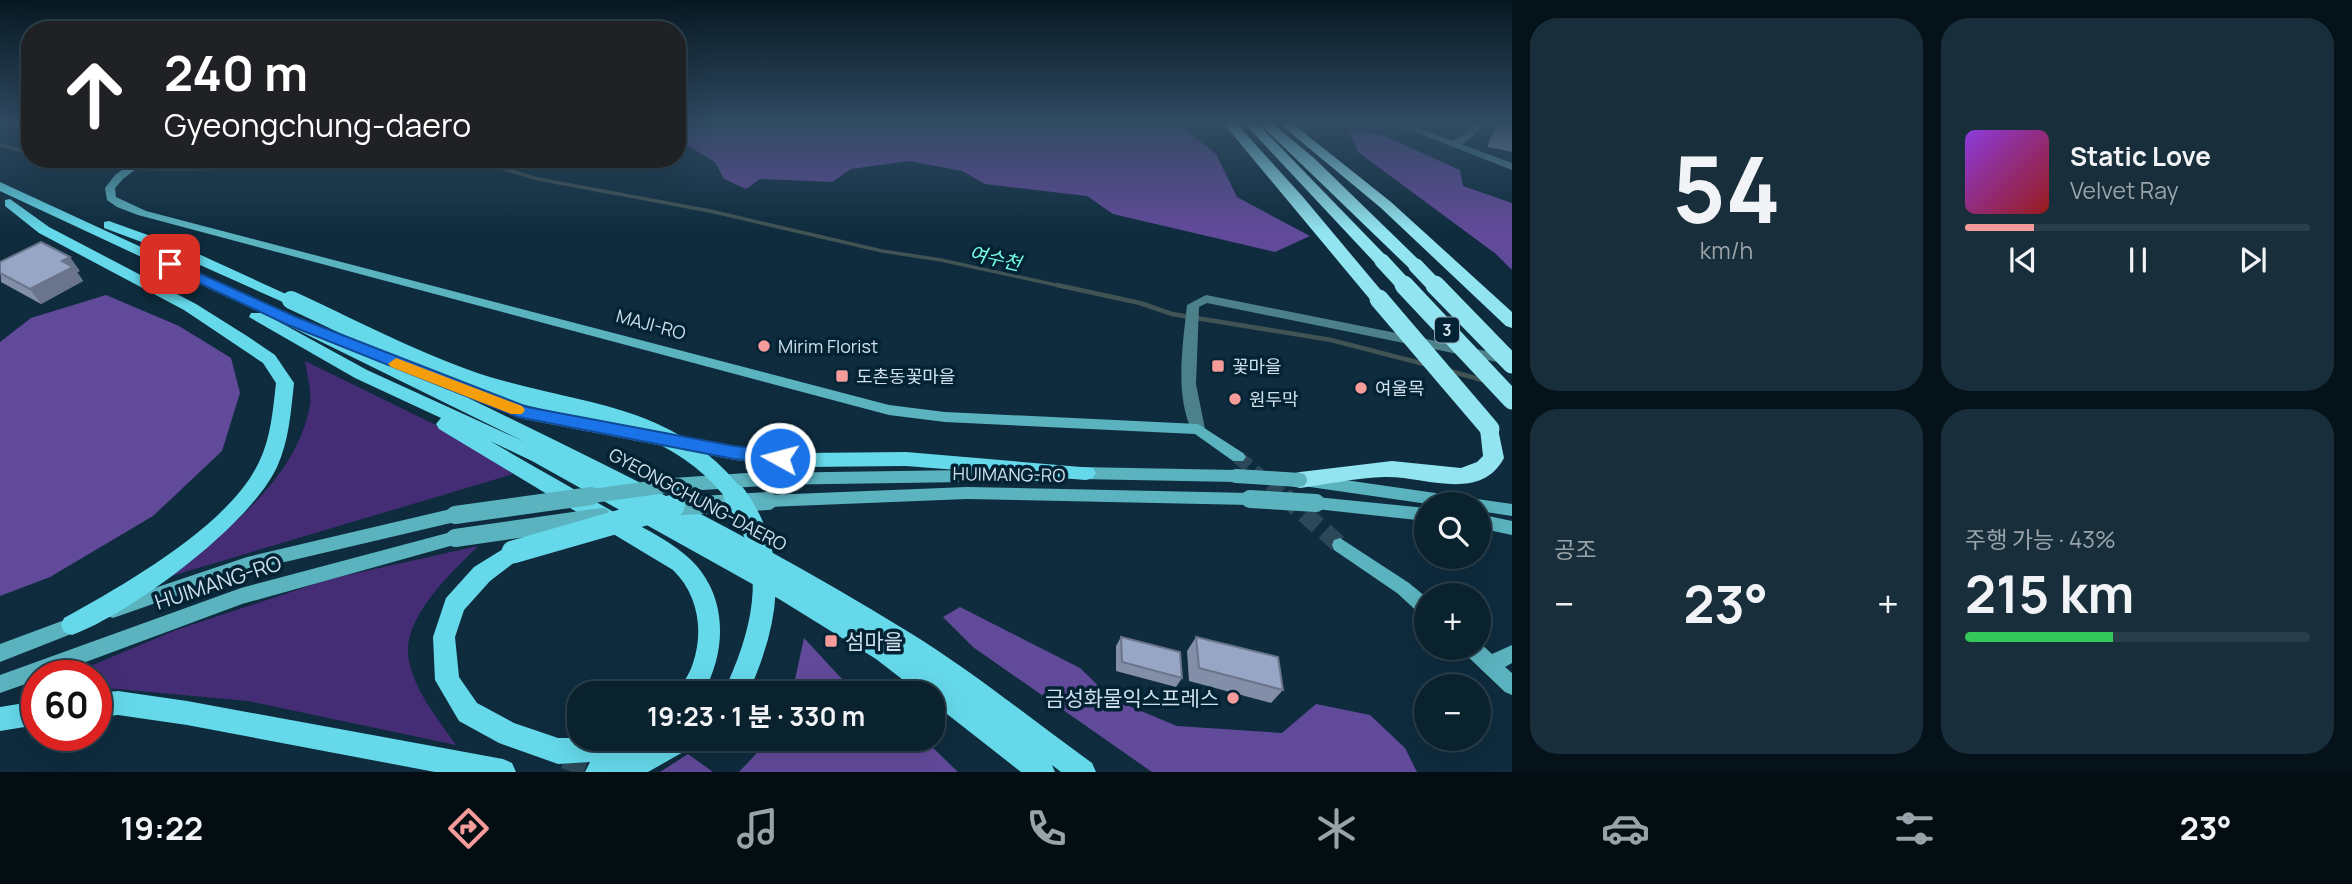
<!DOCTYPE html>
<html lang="ko">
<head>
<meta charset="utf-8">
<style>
	:root { --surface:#0a212e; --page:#182e3a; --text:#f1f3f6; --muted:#99a3aa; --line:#2a3e4a; --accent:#f59b99 }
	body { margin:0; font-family:Manrope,"Noto Sans KR",sans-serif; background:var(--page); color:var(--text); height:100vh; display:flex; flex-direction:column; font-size:26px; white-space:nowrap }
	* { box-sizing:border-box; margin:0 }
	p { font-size:23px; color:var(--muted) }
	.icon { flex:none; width:38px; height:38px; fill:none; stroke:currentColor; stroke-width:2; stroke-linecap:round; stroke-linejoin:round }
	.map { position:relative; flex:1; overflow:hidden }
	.side { display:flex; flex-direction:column; gap:18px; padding:18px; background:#061219; width:840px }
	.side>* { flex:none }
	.top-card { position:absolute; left:21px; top:21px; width:665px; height:147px; border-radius:28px; box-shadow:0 7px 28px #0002,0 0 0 2px var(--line); background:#202124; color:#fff; overflow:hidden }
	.controls { position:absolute; left:1414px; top:492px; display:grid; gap:14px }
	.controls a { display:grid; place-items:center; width:77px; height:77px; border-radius:50%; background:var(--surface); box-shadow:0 7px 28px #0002,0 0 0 2px var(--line); font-size:35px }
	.speed { position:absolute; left:21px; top:660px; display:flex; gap:14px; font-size:35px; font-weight:700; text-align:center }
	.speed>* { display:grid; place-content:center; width:91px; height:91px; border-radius:50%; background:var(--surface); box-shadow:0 7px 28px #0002,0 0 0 2px var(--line); line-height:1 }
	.speed .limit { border:10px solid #d22; background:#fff; color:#111 }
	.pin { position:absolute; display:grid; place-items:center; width:60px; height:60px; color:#fff; margin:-30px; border-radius:14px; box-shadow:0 4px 10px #0006 }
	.me { position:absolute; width:77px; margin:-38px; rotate:277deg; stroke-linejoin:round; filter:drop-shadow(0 0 5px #0008) }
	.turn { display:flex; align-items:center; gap:24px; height:147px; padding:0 28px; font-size:32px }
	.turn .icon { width:91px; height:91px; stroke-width:2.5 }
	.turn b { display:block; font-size:49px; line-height:60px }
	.big { font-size:52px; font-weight:700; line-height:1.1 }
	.side .widget { flex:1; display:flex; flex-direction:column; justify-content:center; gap:10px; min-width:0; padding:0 24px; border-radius:28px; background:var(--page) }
	.side .dial { align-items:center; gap:0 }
	.dial b { font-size:91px; line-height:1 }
	.song { display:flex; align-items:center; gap:21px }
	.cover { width:84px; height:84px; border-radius:10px; background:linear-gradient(135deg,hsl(270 70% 55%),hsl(0 70% 35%)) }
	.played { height:7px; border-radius:4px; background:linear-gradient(90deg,var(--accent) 20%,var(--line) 20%) }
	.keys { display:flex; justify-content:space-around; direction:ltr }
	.heat { display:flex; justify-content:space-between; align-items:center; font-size:38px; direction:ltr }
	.charge { height:10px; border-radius:5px; background:linear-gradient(90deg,#34c759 43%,var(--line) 0) }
	.side .tiles { flex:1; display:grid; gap:18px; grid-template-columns:repeat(2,1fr) }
	.trip { position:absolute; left:567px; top:681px; width:378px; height:70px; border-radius:28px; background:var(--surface); box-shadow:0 7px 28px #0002,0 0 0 2px var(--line); font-weight:700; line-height:70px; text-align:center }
	.tab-bar { display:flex; height:112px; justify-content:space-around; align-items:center; background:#040d12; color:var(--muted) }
	.tab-bar .icon { width:49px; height:49px }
	.tab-bar .on { color:var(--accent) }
	.tab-bar b { font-size:32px; color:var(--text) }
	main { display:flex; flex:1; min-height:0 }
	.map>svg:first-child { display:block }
</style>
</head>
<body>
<main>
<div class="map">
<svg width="1512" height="772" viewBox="0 0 1512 772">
	<rect width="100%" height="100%" fill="#0e2c3e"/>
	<g fill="#452d76">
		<path d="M305,361L448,431L513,474L168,577C224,531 296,482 310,405C312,392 307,374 305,361Z"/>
		<path d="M478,546C453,571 405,615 408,654C411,687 438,719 456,745L248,701L96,687V676L69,675L176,630L330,579Z"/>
	</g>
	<g fill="#624a9a">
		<path d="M677,124H1178L1216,154L1237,197L1310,236L1275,252L1113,214L1087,196L985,184L962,171L909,161L851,169L832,182L760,179L746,189L724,179L715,162L677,139Z"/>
		<path d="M1349,131L1380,134L1460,170L1463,186L1512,203V270L1496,254L1358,152Z"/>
		<path d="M106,295L179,326L231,358L240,393L222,451L153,516L50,577L0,596V342L31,318Z"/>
		<path d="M960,607L1080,668L1112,699L1177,726L1282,733L1316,704L1370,715L1405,748L1417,772H1152L973,647L943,617Z"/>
		<path d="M804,638L841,678L863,693H792Z"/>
		<path d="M770,739H924L958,772H739Z"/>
		<path d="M688,754L713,772H660Z"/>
	</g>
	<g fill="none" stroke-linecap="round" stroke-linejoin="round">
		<g stroke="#425353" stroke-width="3.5">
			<path d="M0,145L30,153"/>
			<path d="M54,159C152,177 249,167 348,159"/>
			<path d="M472,159L538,179L710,211L882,251L941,260L1065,287"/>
		</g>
		<g stroke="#425353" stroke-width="4.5">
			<path d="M1057,285L1140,303L1172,314L1331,340L1424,364"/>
			<path d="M1450,371L1482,380"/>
		</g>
		<path stroke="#2b4758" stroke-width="14" stroke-dasharray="14 7" stroke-linecap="butt" d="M1238,457L1286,498"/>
		<path stroke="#2b4758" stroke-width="18" stroke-dasharray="18 9" stroke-linecap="butt" d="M1284,496L1340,545"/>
		<path stroke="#2b4758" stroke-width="23" stroke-dasharray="23 11" stroke-linecap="butt" d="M572,772L582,742"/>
		<path fill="#4d8189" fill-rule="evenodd" d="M1473,124H1483C1475,135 1464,148 1450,147V143L1466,133Z"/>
		<g fill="#4d8189" fill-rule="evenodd">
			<path d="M1395,124H1407L1512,163V170Z"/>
			<path d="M1206,295L1511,356L1512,365L1207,303L1199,307L1196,384L1205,429L1203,433H1193C1174,395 1183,345 1187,305Z"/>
		</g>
		<g fill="#5cb3c0" fill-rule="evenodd">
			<path d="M137,159H149L123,179L115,188L116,197L146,211L889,405L945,412L1198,424L1243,453L1246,457L1243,461H1233L1195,434L945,422L889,415L138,215L117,207L107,200L105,188L115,175Z"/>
			<path d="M1079,467L1236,470L1242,472L1244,476L1242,480L1236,482L1079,479L1074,477L1071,473L1074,469Z"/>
			<path d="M1041,469L1046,471L1049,475L1046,479L1041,481L762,485L756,483L754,479L756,475L762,473Z"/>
			<path d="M1310,475L1512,504V516L1479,511V504H1428L1310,487L1304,485L1302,481L1304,477Z"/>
			<path d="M967,487L1250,493L1256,495L1258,499L1256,503L1250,505L967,499L768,507L762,505L760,501L762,497L768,495Z"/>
			<path d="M1316,497L1426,508V521L1316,509L1310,508L1308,503L1310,498Z"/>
			<path d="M455,508L461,510L463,515L461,520L455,522L247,571L113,618L107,616L104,610L107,604L247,557Z"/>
			<path d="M1479,514L1512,521V535L1479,528Z"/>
			<path d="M455,531L461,533L463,538L461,543L242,604L48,676H37V680L0,693V675L241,588Z"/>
			<path d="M1340,538L1409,583L1426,597V616L1420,614L1397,593L1334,550L1332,545L1334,540Z"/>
			<path d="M78,615L84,617L87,623L84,629L0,662V644Z"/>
			<path d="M1479,642L1492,654L1512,645V663L1505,667L1512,673V695L1505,692L1465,654L1463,648H1479Z"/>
		</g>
		<g fill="#65d9ea" fill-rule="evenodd">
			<path d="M0,182L425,378L433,372L439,374L527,407L735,446L803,453L906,452L1093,468L1096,473L1093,478L1086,480L906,466L803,467L735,460L524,419L468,398C618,470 766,544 907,631C971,670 1031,719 1092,763L1096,772H1061L1052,765L1055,772H1021L933,703V693H920L876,659L779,599L532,461L490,441C528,463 567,485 605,507C633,523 668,538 691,560C728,596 727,651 703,693H678C682,683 690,674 693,663C704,631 698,594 673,570L439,429L436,424L441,418L355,378L249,317L251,313H263L367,370L525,442L285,324L0,191Z"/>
			<path d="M10,199L49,227L196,304L247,336L275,355L294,383C291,411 289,441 277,467C250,525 132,613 72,635L64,632L61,625L64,618C124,585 230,525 259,462C271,438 273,409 276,383L263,363L184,310L39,233L5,206V200Z"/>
			<path d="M109,221L192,251L299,300L297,303H285L182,257L104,228V222Z"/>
			<path d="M513,543L520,546L524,552L520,558L490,581L464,610L455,637L459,677L477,703L514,723L558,738H646L643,746L657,738H695L692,747L648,772H585L590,762L558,764L499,743L459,721L435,680L433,637L446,598L474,567Z"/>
			<path d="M118,691L187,701L503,759L512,763L516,772H435L187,725L118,715L96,717V693Z"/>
			<path d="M37,701V725L0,731V707Z"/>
		</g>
		<g fill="#92e4f0" fill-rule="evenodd">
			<path d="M1224,124H1237L1303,197L1385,295L1388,299L1385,303H1373Z"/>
			<path d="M1245,124H1258L1388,258V264H1376Z"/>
			<path d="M1260,124H1273L1314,158L1422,263V269H1410Z"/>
			<path d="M1280,124H1293L1391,202L1512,312V328L1506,326L1381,208Z"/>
			<path d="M1490,422L1497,424L1504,458C1480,503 1424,476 1385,477C1357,478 1328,484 1300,488L1292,486L1289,480L1292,474L1300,472L1392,461L1461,468L1477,462L1483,456L1480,429L1483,424Z"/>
		</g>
		<g stroke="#5cb3c0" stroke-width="14">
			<path d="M1236,476L1300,480"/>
			<path d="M578,498L673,485L762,479"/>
		</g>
		<g stroke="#5cb3c0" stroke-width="18">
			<path d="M1250,499L1316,503"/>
			<path d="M667,507L768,501"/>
			<path d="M455,515L591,496"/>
			<path d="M455,538L602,517"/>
		</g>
		<path stroke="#65d9ea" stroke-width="18" d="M291,300C352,328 412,360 476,382C571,414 671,409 737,498"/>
		<g stroke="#65d9ea" stroke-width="23">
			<path d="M735,496C780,558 767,625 737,690"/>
			<path d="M513,552L673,506"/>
		</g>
		<g stroke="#92e4f0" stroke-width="15">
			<path d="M1382,261L1406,287"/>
			<path d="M1416,266L1436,287"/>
		</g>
		<g stroke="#92e4f0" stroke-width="19">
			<path d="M1404,285L1512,400"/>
			<path d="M1435,285L1512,364"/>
			<path d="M1379,299L1490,429"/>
		</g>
	</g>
	<g fill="#838fa9">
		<path d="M1500,124H1512V152L1488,147L1489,140Z"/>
		<path d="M0,262L80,271L77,272L83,281L41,304L1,282Z"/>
		<path d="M1121,637L1182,678L1176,687L1116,671V646Z"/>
		<path d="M1196,637L1283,690L1271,703L1189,681L1187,651Z"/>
	</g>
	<path fill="#6a748a" d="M70,257L80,271L77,272L83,281L41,304L30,289L62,261Z"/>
	<g fill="#98a6c5" stroke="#6a748a" stroke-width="2">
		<path d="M41,242L70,257L62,261L73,267L30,289L0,273V262Z"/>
		<path d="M1121,637L1180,652L1182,678L1122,662Z"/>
		<path d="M1196,637L1278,657L1283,690L1199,668Z"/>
	</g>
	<linearGradient id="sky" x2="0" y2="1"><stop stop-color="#081822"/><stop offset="0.53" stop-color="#304b63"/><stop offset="1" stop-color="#304b63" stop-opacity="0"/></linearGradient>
	<rect width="1512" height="232" fill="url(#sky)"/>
	<path fill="#1a73e8" stroke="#114b97" stroke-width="2" d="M170,260L296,317L527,407L734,446L780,451L789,458L780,464L734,459L518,417L286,324L165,267L163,264Z"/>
	<path fill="#f59e0b" d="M396,358L522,406L525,410L522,414H511L391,367L388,364Z"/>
	<g fill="#f59b99" stroke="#032233" stroke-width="2.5">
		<circle cx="764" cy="346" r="7"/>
		<rect x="1211" y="359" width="14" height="14" rx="3.5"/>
		<rect x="835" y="369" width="14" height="14" rx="3.5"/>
		<circle cx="1361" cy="388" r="7"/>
		<circle cx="1235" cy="399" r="7"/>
		<rect x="824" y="634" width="14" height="14" rx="3.5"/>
		<circle cx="1233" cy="698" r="7"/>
	</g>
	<g text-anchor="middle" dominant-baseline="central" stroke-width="7" stroke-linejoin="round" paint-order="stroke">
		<rect fill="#032233" stroke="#92a7b4" stroke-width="2" x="1435" y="317.5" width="24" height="25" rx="5"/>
		<g font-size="16" font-weight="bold" fill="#cfe0ec">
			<text x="1447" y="330">3</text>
		</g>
		<g font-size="18" fill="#cfe0ec" stroke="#032233">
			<text transform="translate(651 324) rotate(15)">MAJI-RO</text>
			<text transform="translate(1009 474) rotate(1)">HUIMANG-RO</text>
			<text transform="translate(698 499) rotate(28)">GYEONGCHUNG-DAERO</text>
		</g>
		<g font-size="18" fill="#cfe0ec" stroke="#032233" text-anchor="start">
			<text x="778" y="346">Mirim Florist</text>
			<text x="1232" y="366">꽃마을</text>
			<text x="856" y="376">도촌동꽃마을</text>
			<text x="1375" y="388">여울목</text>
			<text x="1249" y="399">원두막</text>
		</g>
		<g font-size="19" font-style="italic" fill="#78ffe5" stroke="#032233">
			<text transform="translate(995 258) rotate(13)">여수천</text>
		</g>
		<g font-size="21" fill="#cfe0ec" stroke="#032233">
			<text transform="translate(218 582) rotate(-18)">HUIMANG-RO</text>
		</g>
		<g font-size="21" fill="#cfe0ec" stroke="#032233" text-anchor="start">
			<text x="845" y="641">섬마을</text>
			<text x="1219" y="698" text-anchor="end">금성화물익스프레스</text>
		</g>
	</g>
</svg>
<div class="controls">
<a><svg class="icon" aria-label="search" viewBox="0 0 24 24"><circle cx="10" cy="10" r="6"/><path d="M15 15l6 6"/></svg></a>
<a>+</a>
<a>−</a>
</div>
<div class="speed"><div class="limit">60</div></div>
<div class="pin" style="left:170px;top:264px;background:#d93025"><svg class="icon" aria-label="arrive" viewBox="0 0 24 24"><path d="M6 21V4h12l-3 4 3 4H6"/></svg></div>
<svg class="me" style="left:780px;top:458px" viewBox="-20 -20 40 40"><circle r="17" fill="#1a73e8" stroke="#fff" stroke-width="3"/><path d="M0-11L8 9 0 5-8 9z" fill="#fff"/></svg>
<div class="trip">19:23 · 1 분 · 330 m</div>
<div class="top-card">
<div class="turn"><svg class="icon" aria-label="ahead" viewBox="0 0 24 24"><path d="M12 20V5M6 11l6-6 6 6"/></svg><div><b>240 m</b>Gyeongchung-daero</div></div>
</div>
</div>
<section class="side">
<div class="tiles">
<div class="widget dial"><b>54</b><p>km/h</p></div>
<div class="widget">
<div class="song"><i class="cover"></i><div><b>Static Love</b><p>Velvet Ray</p></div></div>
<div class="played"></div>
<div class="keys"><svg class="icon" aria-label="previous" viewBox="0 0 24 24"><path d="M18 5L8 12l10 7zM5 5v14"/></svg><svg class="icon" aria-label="pause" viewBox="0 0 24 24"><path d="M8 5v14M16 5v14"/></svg><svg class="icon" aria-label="next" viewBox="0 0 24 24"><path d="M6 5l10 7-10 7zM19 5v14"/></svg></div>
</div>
<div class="widget"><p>공조</p>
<div class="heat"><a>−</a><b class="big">23°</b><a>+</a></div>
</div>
<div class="widget"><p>주행 가능 · 43%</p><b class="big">215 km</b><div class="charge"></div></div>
</div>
</section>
</main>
<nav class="tab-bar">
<b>19:22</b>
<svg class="icon on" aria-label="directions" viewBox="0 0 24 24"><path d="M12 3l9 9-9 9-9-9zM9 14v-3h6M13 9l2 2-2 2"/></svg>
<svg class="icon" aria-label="music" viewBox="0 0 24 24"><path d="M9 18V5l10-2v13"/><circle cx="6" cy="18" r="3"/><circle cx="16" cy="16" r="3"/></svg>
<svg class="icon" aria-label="phone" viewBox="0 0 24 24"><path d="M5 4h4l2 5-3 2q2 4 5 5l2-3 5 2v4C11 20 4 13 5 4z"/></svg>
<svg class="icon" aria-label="climate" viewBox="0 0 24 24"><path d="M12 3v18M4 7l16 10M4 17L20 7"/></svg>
<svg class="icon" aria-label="car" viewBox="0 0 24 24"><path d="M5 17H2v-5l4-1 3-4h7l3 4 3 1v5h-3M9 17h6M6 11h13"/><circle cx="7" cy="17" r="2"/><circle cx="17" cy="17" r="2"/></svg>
<svg class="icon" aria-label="filters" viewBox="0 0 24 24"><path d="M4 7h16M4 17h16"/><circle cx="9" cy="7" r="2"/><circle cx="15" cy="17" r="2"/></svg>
<b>23°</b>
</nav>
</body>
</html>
